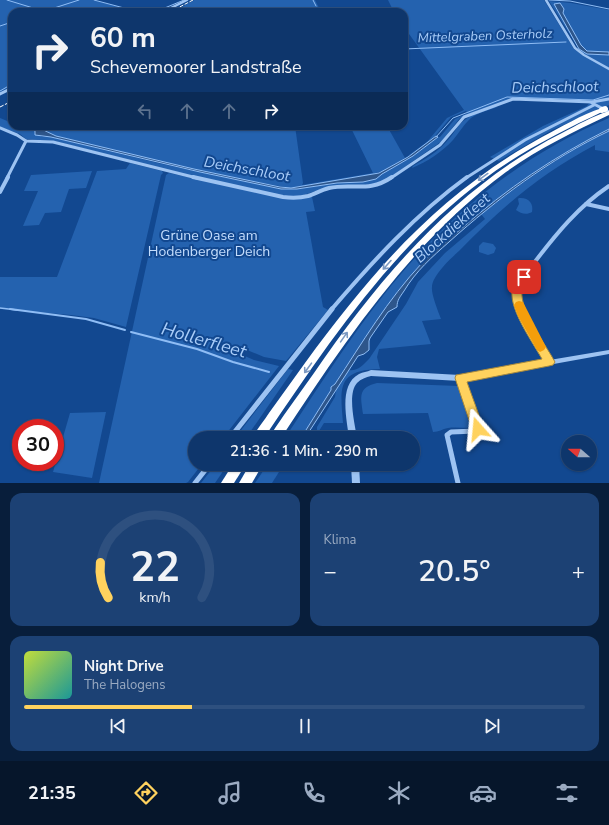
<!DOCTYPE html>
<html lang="de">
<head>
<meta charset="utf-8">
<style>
	:root { --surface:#0e366c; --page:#1c4174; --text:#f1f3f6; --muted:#9babc2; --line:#2e507f; --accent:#ffd25e }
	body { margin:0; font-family:"Nunito Sans",sans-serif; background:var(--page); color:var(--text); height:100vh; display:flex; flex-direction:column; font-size:15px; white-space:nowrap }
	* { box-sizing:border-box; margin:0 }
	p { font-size:13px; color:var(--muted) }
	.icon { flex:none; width:22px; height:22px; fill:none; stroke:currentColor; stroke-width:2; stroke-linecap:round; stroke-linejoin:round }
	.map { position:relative; height:483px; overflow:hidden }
	.drawer { display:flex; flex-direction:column; gap:10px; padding:10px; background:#081e3b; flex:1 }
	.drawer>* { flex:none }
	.hud { position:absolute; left:8px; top:8px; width:400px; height:122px; border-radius:12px; box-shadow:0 1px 3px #0004,0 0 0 1px var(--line); background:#0e366c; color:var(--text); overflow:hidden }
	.needle { width:26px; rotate:290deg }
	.buttons { position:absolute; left:561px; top:435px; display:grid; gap:8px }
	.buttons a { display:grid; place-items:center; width:36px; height:36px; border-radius:50%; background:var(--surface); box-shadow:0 1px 3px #0004,0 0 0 1px var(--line); font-size:20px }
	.speed { position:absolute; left:12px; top:419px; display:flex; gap:8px; font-size:20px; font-weight:700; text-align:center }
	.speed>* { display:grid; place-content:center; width:52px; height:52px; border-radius:50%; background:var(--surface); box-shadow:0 1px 3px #0004,0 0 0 1px var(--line); line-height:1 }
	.speed .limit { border:6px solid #d22; background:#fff; color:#111 }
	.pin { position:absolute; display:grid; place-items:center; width:34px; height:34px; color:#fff; margin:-17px; border-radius:8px; box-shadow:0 2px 6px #0006 }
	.me { position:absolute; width:44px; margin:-22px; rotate:342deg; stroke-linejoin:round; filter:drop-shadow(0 0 3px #0008) }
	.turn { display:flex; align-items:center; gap:14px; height:84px; padding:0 16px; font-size:18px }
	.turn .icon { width:52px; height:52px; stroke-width:2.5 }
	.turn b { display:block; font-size:28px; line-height:34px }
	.lanes { display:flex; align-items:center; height:38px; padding:0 16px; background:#0003; justify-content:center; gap:20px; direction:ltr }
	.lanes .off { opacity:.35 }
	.big { font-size:30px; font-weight:600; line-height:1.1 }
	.drawer .card { flex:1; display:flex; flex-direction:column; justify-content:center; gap:6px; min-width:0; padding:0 14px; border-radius:12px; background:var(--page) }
	.drawer .dial { align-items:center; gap:0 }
	.dial svg { height:104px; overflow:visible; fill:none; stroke:var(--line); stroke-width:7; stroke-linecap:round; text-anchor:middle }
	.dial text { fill:var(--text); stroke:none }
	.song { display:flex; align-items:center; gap:12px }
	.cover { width:48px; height:48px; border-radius:6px; background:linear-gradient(135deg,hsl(70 70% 55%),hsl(180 70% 35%)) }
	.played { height:4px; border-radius:2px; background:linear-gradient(90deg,var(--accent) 30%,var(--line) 30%) }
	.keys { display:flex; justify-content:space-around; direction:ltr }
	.heat { display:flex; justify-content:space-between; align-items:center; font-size:22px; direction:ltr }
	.drawer .tiles { flex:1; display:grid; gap:10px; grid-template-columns:1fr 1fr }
	.card:last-child { grid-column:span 2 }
	.trip { position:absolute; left:188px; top:431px; width:232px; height:40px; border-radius:20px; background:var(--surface); box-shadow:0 1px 3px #0004,0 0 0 1px var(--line); font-weight:600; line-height:40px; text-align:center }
	.tabs { display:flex; height:64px; justify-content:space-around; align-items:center; background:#06162b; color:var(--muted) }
	.tabs .icon { width:28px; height:28px }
	.tabs .current { color:var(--accent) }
	.tabs b { font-size:18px; color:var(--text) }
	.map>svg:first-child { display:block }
</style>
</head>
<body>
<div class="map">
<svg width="609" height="483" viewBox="0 0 609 483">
	<rect width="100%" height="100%" fill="#124890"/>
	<g fill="#2462af">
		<path d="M0,0H93L138,12H12V86L0,92Z"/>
		<path d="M194,0H315L321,12H173Z"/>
		<path d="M388,0H544L574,49L609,70V105L552,130L499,161L490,157L543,126L587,106L590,102L513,98L495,105L497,107C489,110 478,113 471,118C464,124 459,133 453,140C442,152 427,162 412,168L413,166C425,159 438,152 447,141C457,131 456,124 471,116L460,118L442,141L386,180L372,185L319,190L300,196H284L169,171L55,141L26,139L20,134L0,127V118L12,123V126H25L36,131L35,133L42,137H51L162,164L281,189H297L337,183L376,179L381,174L413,156L438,137H440L455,119L468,113L466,111L451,117L431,141L387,170L360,177L291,188L223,176L145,158L56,136L35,126H295L303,183L302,185L373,173L350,126H387L405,158L427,142L447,118L464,110L404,27V12H394Z"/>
		<path d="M549,1L571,3L609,10V68L581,52Z"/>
		<path d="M609,118V129C554,157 505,191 458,231C446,241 433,251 422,263C388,299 362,343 335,384L331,387V390L301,438H285C323,380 361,320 406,268C463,203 530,152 609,118Z"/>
		<path d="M609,131V152L595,150V145C540,174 502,207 459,251C451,258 432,276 432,287C431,294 438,311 441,319L422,321L431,344L379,349L377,357L380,369C337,370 340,387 343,423H324L317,434V427L335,397L336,390L348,370C357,372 363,365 369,359L406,304L418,282L445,253L485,219L481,214C522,183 563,153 609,131Z"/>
		<path d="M130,163L162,171L163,173L161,175L126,327L94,318L71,315L0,309V277H57L97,171L126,169Z"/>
		<path d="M92,171L86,188L69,189L61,212L45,213L39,225L23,226L38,191H24L31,175Z"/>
		<path d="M169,173L284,198L312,197L315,211L306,212L323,307L328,310L286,361L264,357L240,347L231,350L254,360L279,366L223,438H195V464H202L188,482L186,483H99L166,175Z"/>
		<path d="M519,198C528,197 534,203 532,212C527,215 521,214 516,210L519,204L518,199Z"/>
		<path d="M483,242L493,244L496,248L494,253L488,255L479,252V246Z"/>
		<path d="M288,369L293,370L246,438H235Z"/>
		<path d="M377,383L459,386L473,423L471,428C463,428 455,427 448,428C442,429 439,432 433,432L428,413L363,414C361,397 357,388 377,383Z"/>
		<path d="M106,412L92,478L53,472L70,413Z"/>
		<path d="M216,464H228L215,483H201Z"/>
		<path d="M268,464H284L272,483H255Z"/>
	</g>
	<g fill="#2e568b" stroke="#8fbdf5">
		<path d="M560,3L564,9L563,13L581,45L587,51L609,52V55L587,54L579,49L554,4Z"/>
		<path d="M25,126H35L56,136L194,169L280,187L291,188L379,173L408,157L436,136L438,137L413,156L382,174L376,179L363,182L337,183L297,189H281L200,172L51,137L35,135V131Z"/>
		<path d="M609,129V131C550,159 497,199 449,242C432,257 416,271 404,291C400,297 397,300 397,307L388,312L370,338L369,341V350L364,354L358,356L305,438H301L331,390V387L335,384C362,343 388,299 422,263C434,250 448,240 461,229C506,189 555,156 609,129Z"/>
	</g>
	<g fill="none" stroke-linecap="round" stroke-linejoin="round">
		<g stroke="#8fbdf5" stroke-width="1">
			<path d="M7,0L43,11"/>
			<path d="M94,0L139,12"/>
			<path d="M313,0L316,6"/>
			<path d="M549,0L570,1L609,9"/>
			<path d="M48,10L79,0"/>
			<path d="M43,12L45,11"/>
			<path d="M155,12L184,0"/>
			<path d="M0,26L12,22"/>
			<path d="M404,49L566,42"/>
			<path d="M0,91L12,84"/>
			<path d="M436,137L453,118L507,97L593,100L609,95"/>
		</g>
		<path stroke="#8fbdf5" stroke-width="1.5" d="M0,308L17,310"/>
		<g stroke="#8fbdf5" stroke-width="2">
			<path d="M10,309L86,319L125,330"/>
			<path d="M131,332L197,349L233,362L269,372"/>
		</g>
		<g stroke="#9dc3f2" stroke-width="2.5">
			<path d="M546,0L575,48L584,55L609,69"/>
			<path d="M163,12L187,0"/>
		</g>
		<g stroke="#9dc3f2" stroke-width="3">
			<path d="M0,94L12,88"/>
			<path d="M592,103L609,112"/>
			<path d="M0,128L17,135L26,141L53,142L197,178"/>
			<path d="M7,178L26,141"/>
			<path d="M391,178L440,145L464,117L513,99L592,102L609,99"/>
			<path d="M466,178L525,140L594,105"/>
		</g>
		<g stroke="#9dc3f2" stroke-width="4">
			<path d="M193,177L283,197C291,198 300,198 308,196C315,194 321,190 329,188C352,183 369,193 392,177"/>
			<path d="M0,192L8,177"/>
			<path d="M586,204L609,209"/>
			<path d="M331,310C372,262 416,214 467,177"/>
			<path d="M521,310C518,303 515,294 518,286C521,278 528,270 534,263C556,234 579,206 609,186"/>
		</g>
		<g stroke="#9dc3f2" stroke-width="5">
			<path d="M520,309L528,327L549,362"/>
			<path d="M230,438L332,309"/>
			<path d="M195,483L210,464"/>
			<path d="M458,483L447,435L451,432L476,431L478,429L460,378"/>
		</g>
		<g fill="#9dc3f2" fill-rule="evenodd">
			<path d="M609,350V354L460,381L371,376C366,377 361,379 357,383C347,394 355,424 357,438H349C347,420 338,385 359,374C363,372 367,372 371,370L460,375Z"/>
			<path d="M351,464H359L360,483H352Z"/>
		</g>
		<g fill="#fff" fill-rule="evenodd">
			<path d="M602,108L605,110L604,111C562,131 520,152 483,180C391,248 327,345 264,438H252C257,429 264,421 269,413C281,396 293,380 305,363C373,270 439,194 542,137C561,127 581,115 602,108Z"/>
			<path d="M609,111V115C573,132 538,149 506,172C411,242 345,341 281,438H269C273,430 279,423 284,415C294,401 304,387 314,373C380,277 457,186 562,133C577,125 593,116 609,111Z"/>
			<path d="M233,464H246L234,483H221Z"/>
			<path d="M250,464H263L252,483H239Z"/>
		</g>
		<g stroke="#fff" stroke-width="1" stroke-dasharray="4 1.5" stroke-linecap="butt">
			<path d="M170,12L193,0"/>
			<path d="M0,107L12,101"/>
		</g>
		<path stroke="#fff" stroke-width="6" d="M602,110L605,109"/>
	</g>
	<defs><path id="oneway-shaft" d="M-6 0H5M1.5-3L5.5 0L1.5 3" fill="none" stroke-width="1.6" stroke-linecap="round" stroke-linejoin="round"/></defs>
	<g stroke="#7d9ac2">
		<use href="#oneway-shaft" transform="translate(483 177) rotate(144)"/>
		<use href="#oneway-shaft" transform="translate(387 265) rotate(132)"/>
		<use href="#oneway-shaft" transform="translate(344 337) rotate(-55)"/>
		<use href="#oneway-shaft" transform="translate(308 368) rotate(126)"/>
	</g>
	<path fill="#ffd25e" stroke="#a6883d" d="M524,274L528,277C526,281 522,287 522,291C520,312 545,343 555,362L553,365L549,366L467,382L484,429L483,433L478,434L474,433L472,429L455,378L456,375L542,359C532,341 510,311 512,291C512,286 517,279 520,275Z"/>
	<path fill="#f59e0b" d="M519,301L523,302L546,347L544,350L540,352L537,350L518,316L514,305L516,302Z"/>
	<g text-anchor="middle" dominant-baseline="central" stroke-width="4" stroke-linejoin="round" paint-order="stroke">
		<g font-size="13" font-style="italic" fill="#a9cdf9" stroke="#124890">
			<text transform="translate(485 36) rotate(-2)">Mittelgraben Osterholz</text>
		</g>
		<g font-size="14" fill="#c4ddfd" stroke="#124890">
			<text x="209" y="235">Grüne Oase am<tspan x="209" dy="16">Hodenberger Deich</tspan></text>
		</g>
		<g font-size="15" font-style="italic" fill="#a9cdf9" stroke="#124890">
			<text transform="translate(555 87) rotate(-1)">Deichschloot</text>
			<text transform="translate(247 169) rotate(10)">Deichschloot</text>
			<text transform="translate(452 228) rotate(-42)">Blockdiekfleet</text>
		</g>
		<g font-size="18" font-style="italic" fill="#a9cdf9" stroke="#124890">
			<text transform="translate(204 340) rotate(16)">Hollerfleet</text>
		</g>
	</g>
</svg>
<div class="buttons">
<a><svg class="needle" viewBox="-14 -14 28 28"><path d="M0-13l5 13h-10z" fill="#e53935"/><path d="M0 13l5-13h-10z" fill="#9babc2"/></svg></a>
</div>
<div class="speed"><div class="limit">30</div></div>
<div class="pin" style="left:524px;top:277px;background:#d93025"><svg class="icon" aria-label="arrive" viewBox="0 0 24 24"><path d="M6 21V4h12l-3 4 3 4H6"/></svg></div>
<svg class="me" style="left:478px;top:429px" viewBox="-20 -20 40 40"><path d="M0-17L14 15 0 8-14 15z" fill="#ffd25e" stroke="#fff" stroke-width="4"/></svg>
<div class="trip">21:36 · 1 Min. · 290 m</div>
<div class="hud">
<div class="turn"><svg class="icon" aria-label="right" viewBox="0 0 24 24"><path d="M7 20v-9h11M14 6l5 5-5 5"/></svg><div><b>60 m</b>Schevemoorer Landstraße</div></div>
<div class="lanes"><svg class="icon off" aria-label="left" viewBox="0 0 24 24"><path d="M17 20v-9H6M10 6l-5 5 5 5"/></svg><svg class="icon off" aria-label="ahead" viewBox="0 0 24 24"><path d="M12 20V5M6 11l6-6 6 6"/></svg><svg class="icon off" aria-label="ahead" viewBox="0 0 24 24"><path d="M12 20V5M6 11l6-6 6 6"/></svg><svg class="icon" aria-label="right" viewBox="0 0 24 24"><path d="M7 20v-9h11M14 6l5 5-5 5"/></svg></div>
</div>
</div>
<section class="drawer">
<div class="tiles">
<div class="card dial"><svg viewBox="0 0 100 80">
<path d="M14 69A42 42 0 1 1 86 69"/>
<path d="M14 69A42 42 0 0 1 8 42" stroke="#ffd25e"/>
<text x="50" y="56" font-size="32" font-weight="700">22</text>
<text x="50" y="72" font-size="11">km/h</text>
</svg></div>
<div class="card"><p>Klima</p>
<div class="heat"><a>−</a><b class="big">20.5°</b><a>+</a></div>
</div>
<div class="card">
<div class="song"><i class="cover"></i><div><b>Night Drive</b><p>The Halogens</p></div></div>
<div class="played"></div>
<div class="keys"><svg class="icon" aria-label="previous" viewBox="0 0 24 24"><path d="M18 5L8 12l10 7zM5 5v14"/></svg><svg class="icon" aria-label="pause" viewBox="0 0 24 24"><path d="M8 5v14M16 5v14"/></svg><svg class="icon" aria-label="next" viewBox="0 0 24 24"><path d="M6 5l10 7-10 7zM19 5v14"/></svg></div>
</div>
</div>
</section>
<nav class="tabs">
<b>21:35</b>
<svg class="icon current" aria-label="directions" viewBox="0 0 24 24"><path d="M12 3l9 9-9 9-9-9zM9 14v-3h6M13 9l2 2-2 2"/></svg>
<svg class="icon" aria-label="music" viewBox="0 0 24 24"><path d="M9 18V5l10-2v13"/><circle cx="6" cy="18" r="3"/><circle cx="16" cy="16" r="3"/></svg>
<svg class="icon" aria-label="phone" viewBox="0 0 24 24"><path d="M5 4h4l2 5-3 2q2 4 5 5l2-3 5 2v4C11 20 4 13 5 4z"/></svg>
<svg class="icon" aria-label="climate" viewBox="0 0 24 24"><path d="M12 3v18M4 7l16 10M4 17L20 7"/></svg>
<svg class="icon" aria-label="car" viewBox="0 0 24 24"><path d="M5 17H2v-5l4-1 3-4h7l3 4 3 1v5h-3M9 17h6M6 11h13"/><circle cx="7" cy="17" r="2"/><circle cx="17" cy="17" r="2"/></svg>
<svg class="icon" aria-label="filters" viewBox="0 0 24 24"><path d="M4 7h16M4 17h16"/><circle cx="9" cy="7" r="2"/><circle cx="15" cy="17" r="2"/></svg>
</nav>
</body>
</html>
